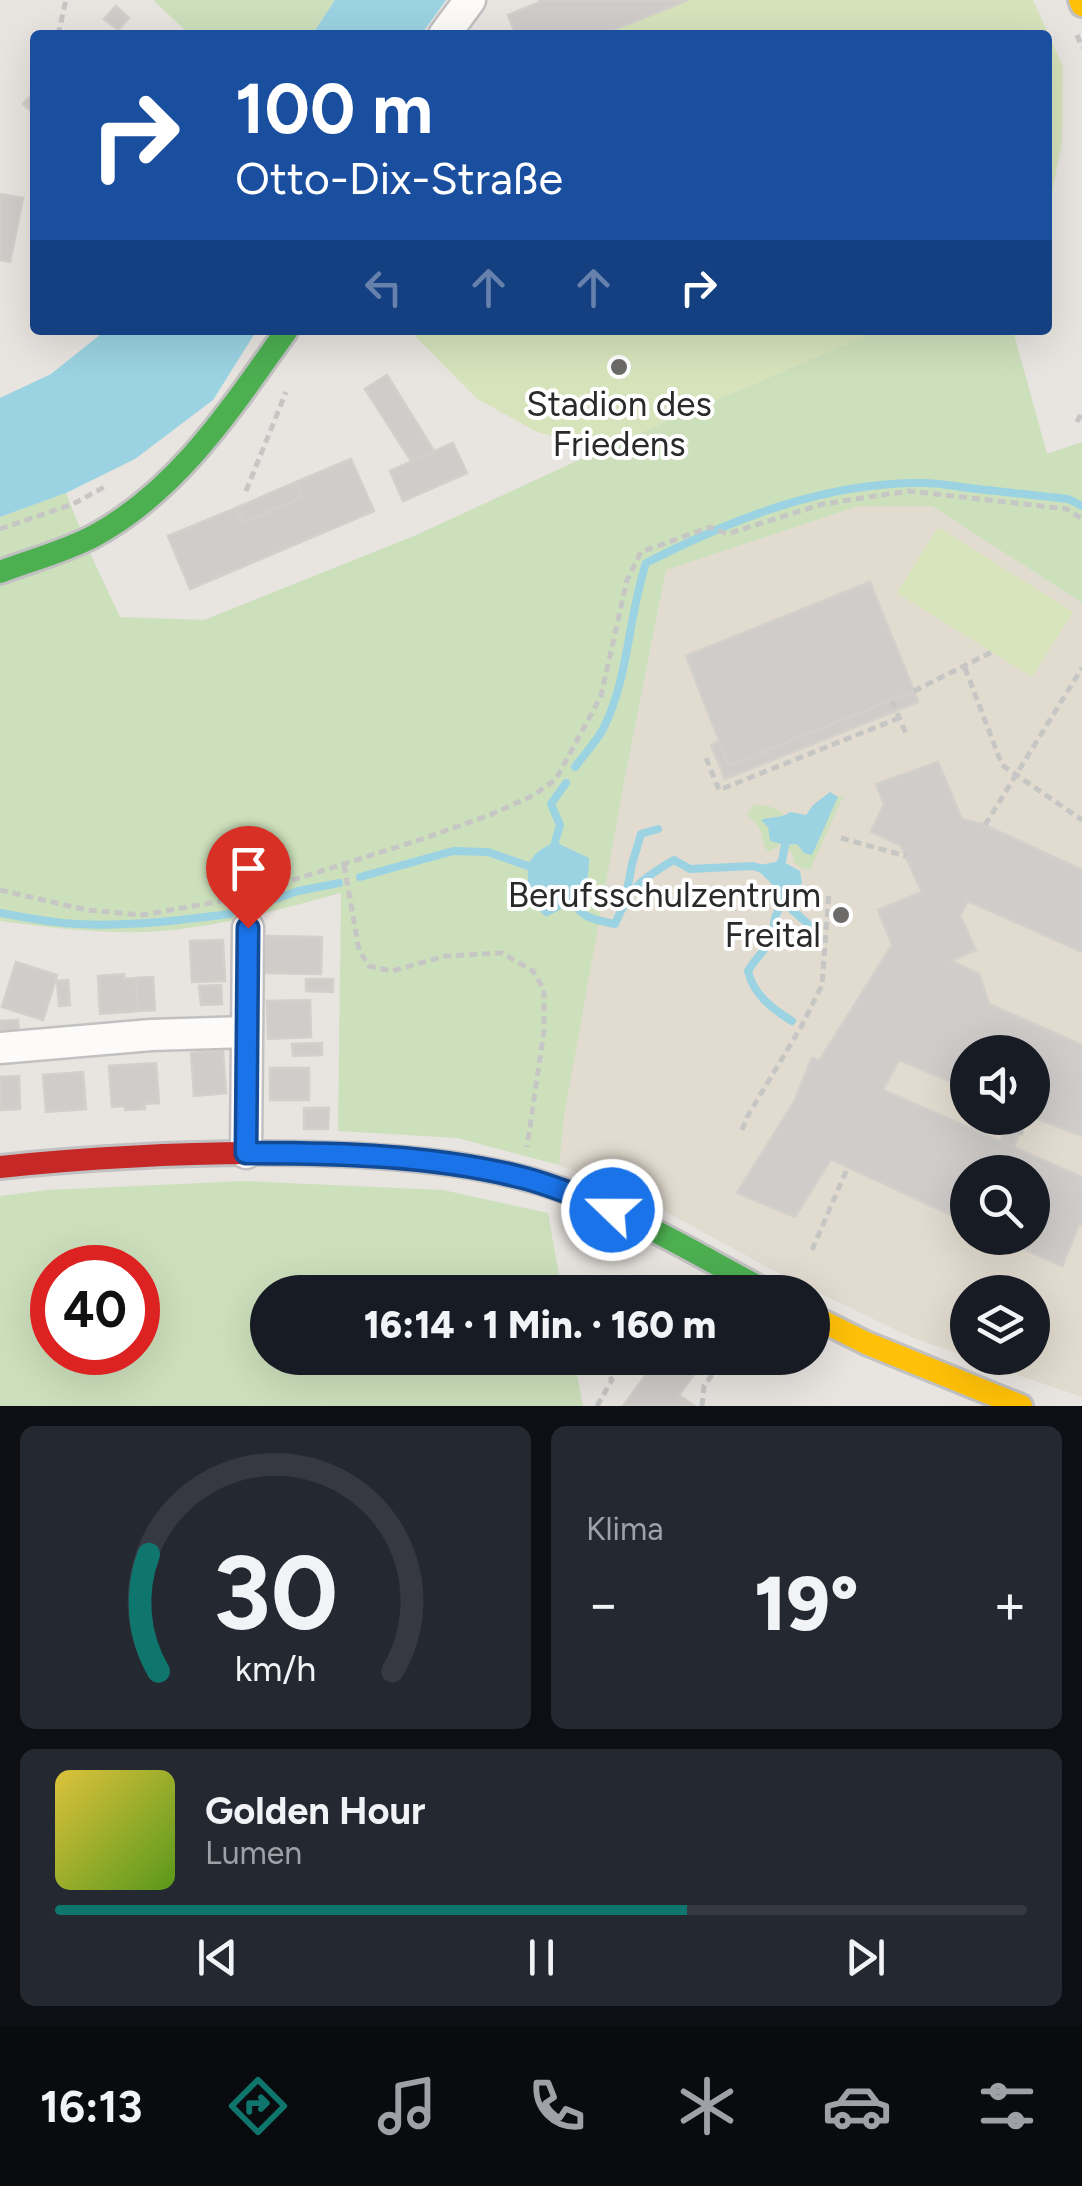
<!DOCTYPE html>
<html lang="de">
<head>
<meta charset="utf-8">
<style>
	:root { --surface:#171b24; --page:#242831; --text:#f1f3f6; --muted:#9ea1a6; --line:#363941; --accent:#0f766e }
	body { margin:0; font-family:Figtree,sans-serif; background:var(--page); color:var(--text); height:100vh; display:flex; flex-direction:column; font-size:38px; white-space:nowrap }
	* { box-sizing:border-box; margin:0 }
	p { font-size:32px; color:var(--muted) }
	.icon { flex:none; width:55px; height:55px; fill:none; stroke:currentColor; stroke-width:2; stroke-linecap:round; stroke-linejoin:round }
	.map { position:relative; height:1406px; overflow:hidden }
	.side { display:flex; flex-direction:column; gap:20px; padding:20px; background:#0d0f14; flex:1 }
	.side>* { flex:none }
	.top-card { position:absolute; left:30px; top:30px; width:1022px; height:305px; border-radius:10px; box-shadow:0 10px 40px #0002; background:#1a4fa0; color:#fff; overflow:hidden }
	.buttons { position:absolute; left:950px; top:1035px; display:grid; gap:20px }
	.buttons a { display:grid; place-items:center; width:100px; height:100px; border-radius:50%; background:var(--surface); box-shadow:0 10px 40px #0002; font-size:50px }
	.speed { position:absolute; left:30px; top:1245px; display:flex; gap:20px; font-size:50px; font-weight:700; text-align:center }
	.speed>* { display:grid; place-content:center; width:130px; height:130px; border-radius:50%; background:var(--surface); box-shadow:0 10px 40px #0002; line-height:1 }
	.speed .limit { border:15px solid #d22; background:#fff; color:#111 }
	.pin { position:absolute; display:grid; place-items:center; width:85px; height:85px; color:#fff; margin:-102px -42px; border-radius:50% 50% 50% 0; rotate:-45deg; box-shadow:0 0 10px #0007 }
	.pin .icon { rotate:45deg }
	.me { position:absolute; width:110px; margin:-55px; rotate:292deg; stroke-linejoin:round; filter:drop-shadow(0 0 8px #0008) }
	.turn { display:flex; align-items:center; gap:35px; height:210px; padding:0 40px; font-size:45px }
	.turn .icon { width:130px; height:130px; stroke-width:2.5 }
	.turn b { display:block; font-size:70px; line-height:85px }
	.lanes { display:flex; align-items:center; height:95px; padding:0 40px; background:#0003; justify-content:center; gap:50px; direction:ltr }
	.lanes .off { opacity:.35 }
	.big { font-size:75px; font-weight:800; line-height:1.1 }
	.side .tile { flex:1; display:flex; flex-direction:column; justify-content:center; gap:15px; min-width:0; padding:0 35px; border-radius:15px; background:var(--page) }
	.side .dial { align-items:center; gap:0 }
	.dial svg { height:260px; overflow:visible; fill:none; stroke:var(--line); stroke-width:7; stroke-linecap:round; text-anchor:middle }
	.dial text { fill:var(--text); stroke:none }
	.song { display:flex; align-items:center; gap:30px }
	.cover { width:120px; height:120px; border-radius:15px; background:linear-gradient(135deg,hsl(50 70% 55%),hsl(90 70% 35%)) }
	.played { height:10px; border-radius:5px; background:linear-gradient(90deg,var(--accent) 65%,var(--line) 65%) }
	.keys { display:flex; justify-content:space-around; direction:ltr }
	.heat { display:flex; justify-content:space-between; align-items:center; font-size:55px; direction:ltr }
	.side .tiles { flex:1; display:grid; gap:20px; grid-template-columns:1fr 1fr }
	.tile:last-child { grid-column:span 2 }
	.trip { position:absolute; left:250px; top:1275px; width:580px; height:100px; border-radius:50px; background:var(--surface); box-shadow:0 10px 40px #0002; font-weight:800; line-height:100px; text-align:center }
	.menu { display:flex; height:160px; justify-content:space-around; align-items:center; background:#090b0e; color:var(--muted) }
	.menu .icon { width:70px; height:70px }
	.menu .active { color:var(--accent) }
	.menu b { font-size:45px; color:var(--text) }
	.map>svg:first-child { display:block }
</style>
</head>
<body>
<div class="map">
<svg width="1082" height="1406" viewBox="0 0 1082 1406">
	<rect width="100%" height="100%" fill="#e8e4e0"/>
	<path fill="#e2dbcf" fill-rule="evenodd" d="M859,506H932L1082,603V1397L968,1358H1032V1292H968V1357L913,1338L784,1276L646,1201L559,1165L563,1116L625,777L666,570ZM968,1052H1032V1118H968ZM968,1172H1032V1238H968Z"/>
	<g fill="#cde0bc" fill-rule="evenodd">
		<path d="M153,0H335L312,35H190Z"/>
		<path d="M879,330H1013L1047,454L1082,442V603L932,506H859L666,570L625,777L564,1116L559,1165L457,1138L338,1131L341,893C282,909 222,926 161,931C107,935 53,928 0,921V517L66,493L89,551L120,617L204,620L414,536L607,447Z"/>
		<path d="M844,794L810,870L803,869L794,862L793,854L788,850L789,845L797,844L812,854L838,797Z"/>
		<path d="M755,804L771,807L782,812L784,817H769L770,841L781,844L769,852C760,845 765,837 759,828C756,822 751,820 747,813Z"/>
		<path d="M245,1181L443,1190L548,1213L562,1292H268V1358H574L583,1406H0V1196L47,1190ZM52,1268H138V1352H52Z"/>
	</g>
	<g fill="#d6e3bb">
		<path d="M539,0H1033L1063,66L1062,142L1050,202L1048,206V35H516L508,15L539,2Z"/>
		<path d="M413,330H879L607,447L558,438L535,431L476,398L416,337Z"/>
		<path d="M938,527L1073,612L1032,677L897,593Z"/>
	</g>
	<g fill="#9bd3e2">
		<path d="M335,0H446L421,35H312Z"/>
		<path d="M106,330H257L213,400L135,459L66,493L0,517V398L51,374Z"/>
		<path d="M830,792L838,797L812,855L804,853L797,844L785,845L770,841L768,827L761,820C771,816 781,819 790,812L806,815L813,805Z"/>
		<path d="M555,842L589,858C589,896 578,901 546,917L529,900C528,867 522,857 555,842Z"/>
		<path d="M782,861L800,871L802,883L795,893L783,902L770,882L753,866Z"/>
	</g>
	<g fill="none" stroke-linecap="round" stroke-linejoin="round">
		<g stroke="#9bd3e2" stroke-width="8">
			<path d="M575,767C584,755 596,742 603,729C629,678 628,617 646,563C732,519 825,482 923,483C938,483 954,486 969,488C1002,492 1035,495 1068,499L1082,506"/>
			<path d="M553,849L560,825L551,804L566,783"/>
			<path d="M776,868L782,861L785,845"/>
			<path d="M360,877L453,851L488,852L528,866L534,865"/>
			<path d="M784,894C783,903 778,909 775,918C773,927 774,935 769,943C763,953 754,960 748,971C753,994 772,1009 792,1021"/>
			<path d="M570,895C578,918 594,920 615,924C630,888 641,879 674,860L690,869L753,866L759,868"/>
			<path d="M626,896L632,864L641,834L658,829"/>
			<path d="M783,902L815,930"/>
			<path d="M247,909L298,891L339,883"/>
			<path d="M0,913C18,916 37,920 55,922C113,929 172,921 230,914"/>
		</g>
	</g>
	<g fill="#cfccca" stroke="#d3d0cc" stroke-width="2.5">
		<path d="M539,0H688L601,35H516L508,15L540,2Z"/>
		<path d="M116,6L129,18L118,30L104,19Z"/>
		<path d="M34,92L35,93V115L23,104Z"/>
		<path d="M0,194L23,198L10,262L0,260Z"/>
		<path d="M387,375L434,451L411,461L365,389Z"/>
		<path d="M453,443L467,473L403,501L390,471Z"/>
		<path d="M351,459L374,511L190,589L168,536L236,508L243,523L302,497L296,482Z"/>
		<path d="M296,482L302,497L243,523L236,508Z"/>
		<path d="M870,582L914,691L729,766L686,656Z"/>
		<path d="M914,691L918,702L725,779L711,745L719,741L729,766Z"/>
		<path d="M938,762L962,819L985,825L1082,870V952L968,901L960,915L976,950L951,961L979,974L989,1004L1082,1045V1136L1032,1117V1052H968V1089L899,1060L883,1090L1082,1177V1226L1079,1225L1062,1266L999,1238H1032V1172H968V1223L831,1159L795,1217L737,1193L794,1102L812,1058L819,1061L892,945L878,910L922,892L900,845L871,832L884,804L876,784Z"/>
		<path d="M266,936L322,937L321,974L265,973Z"/>
		<path d="M223,940L225,981L192,982L190,941Z"/>
		<path d="M16,962L57,975L43,1020L2,1007Z"/>
		<path d="M124,974V979L136,978L138,1011L100,1014L98,976Z"/>
		<path d="M153,977L155,1010L138,1011L136,978Z"/>
		<path d="M306,979H333V992L306,991Z"/>
		<path d="M68,980L70,1005L59,1006L57,981Z"/>
		<path d="M221,985L222,1004L201,1005L199,986Z"/>
		<path d="M310,1000L311,1037L268,1039L267,1001Z"/>
		<path d="M18,1020L19,1032H0V1021Z"/>
		<path d="M322,1043V1055L293,1056L292,1044Z"/>
		<path d="M223,1051L226,1093L194,1096L191,1053Z"/>
		<path d="M156,1063L159,1103L144,1104L145,1109L125,1110V1106L112,1107L109,1066Z"/>
		<rect x="270" y="1068" width="39" height="32"/>
		<path d="M83,1072L86,1109L46,1112L43,1075Z"/>
		<path d="M19,1076L20,1109L0,1110V1077Z"/>
		<path d="M304,1108H329L328,1129H304Z"/>
		<path d="M1010,1118H1026L1014,1146L1001,1141Z"/>
		<path d="M645,1358H706L679,1395L694,1406H623L654,1364Z"/>
	</g>
	<g fill="none" stroke-linecap="round" stroke-linejoin="round">
		<defs>
			<g id="street">
				<path d="M444,35L470,0"/>
				<path d="M0,1048L151,1035L247,1032"/>
				<path d="M246,1153L248,928"/>
			</g>
			<g id="fast">
				<path d="M0,572C31,560 64,552 94,536C179,490 232,407 287,330"/>
				<path d="M354,1155C424,1159 494,1166 560,1189C633,1215 700,1256 768,1292"/>
			</g>
			<g id="slow">
				<path d="M1080,0L1082,5"/>
				<path d="M812,1316L866,1343L1021,1406"/>
			</g>
			<path id="jam" d="M0,1167C118,1155 236,1150 354,1155"/>
		</defs>
		<use href="#street" stroke="#c2c1c1" stroke-width="35"/>
		<use href="#fast" stroke="#c2c1c1" stroke-width="28"/>
		<use href="#slow" stroke="#c2c1c1" stroke-width="28"/>
		<use href="#jam" stroke="#c2c1c1" stroke-width="28"/>
		<g stroke="#c6c6c5" stroke-width="5" stroke-dasharray="8 5" stroke-linecap="butt">
			<path d="M58,35L66,0"/>
			<path d="M1077,35L1082,48"/>
			<path d="M1077,422L1082,412"/>
			<path d="M246,491L286,392"/>
			<path d="M0,529L73,504L108,485"/>
			<path d="M965,668L1002,765L1082,820"/>
			<path d="M914,691L992,652"/>
			<path d="M892,701L907,736"/>
			<path d="M706,758L719,790L899,718"/>
			<path d="M985,825L1082,668"/>
			<path d="M841,838L906,856"/>
			<path d="M344,865L359,950L369,966L392,971L445,956L502,953L533,971L544,990V1031L527,1147"/>
			<path d="M0,890L87,910L142,915L233,899L416,841L490,815L534,795L556,779L601,696L627,580L641,552L710,527L727,534L823,504L909,491L1067,509L1082,519"/>
			<path d="M992,1120L1027,1135"/>
			<path d="M742,1130L747,1117L801,1027L822,985L829,892"/>
			<path d="M812,1250L847,1169"/>
			<path d="M589,1292L614,1282L634,1292"/>
			<path d="M597,1406L612,1380L600,1361L602,1358"/>
			<path d="M702,1406L704,1386L724,1358"/>
		</g>
		<use href="#street" stroke="#fcfbfa" stroke-width="30"/>
		<use href="#fast" stroke="#4caf50" stroke-width="22"/>
		<use href="#slow" stroke="#ffc107" stroke-width="22"/>
		<use href="#jam" stroke="#c62828" stroke-width="22"/>
	</g>
	<g fill="none" stroke-linecap="round" stroke-linejoin="round">
		<defs>
			<path id="route" d="M248,928L246,1153C339,1153 434,1155 524,1178C554,1186 583,1198 612,1210"/>
		</defs>
		<use href="#route" stroke="#114b97" stroke-width="25"/>
		<use href="#route" stroke="#1a73e8" stroke-width="18"/>
	</g>
	<g fill="#6c6b6a" stroke="#fff" stroke-width="4">
		<circle cx="619" cy="367" r="10"/>
		<circle cx="841" cy="915" r="10"/>
	</g>
	<g text-anchor="middle" dominant-baseline="central" stroke-width="8" stroke-linejoin="round" paint-order="stroke">
		<g font-size="35" fill="#2a2a2a" stroke="#fff">
			<text x="619" y="404">Stadion des<tspan x="619" dy="40">Friedens</tspan></text>
			<text x="821" y="895" text-anchor="end">Berufsschulzentrum<tspan x="821" dy="40">Freital</tspan></text>
		</g>
	</g>
</svg>
<div class="buttons">
<a><svg class="icon" aria-label="sound" viewBox="0 0 24 24"><path d="M4 9h4l5-4v14l-5-4H4zM17 9q2 3 0 6"/></svg></a>
<a><svg class="icon" aria-label="search" viewBox="0 0 24 24"><circle cx="10" cy="10" r="6"/><path d="M15 15l6 6"/></svg></a>
<a><svg class="icon" aria-label="layers" viewBox="0 0 24 24"><path d="M12 4l9 5-9 5-9-5zM3 14l9 5 9-5"/></svg></a>
</div>
<div class="speed"><div class="limit">40</div></div>
<div class="pin" style="left:248px;top:928px;background:#d93025"><svg class="icon" aria-label="arrive" viewBox="0 0 24 24"><path d="M6 21V4h12l-3 4 3 4H6"/></svg></div>
<svg class="me" style="left:612px;top:1210px" viewBox="-20 -20 40 40"><circle r="17" fill="#1a73e8" stroke="#fff" stroke-width="3"/><path d="M0-11L8 9 0 5-8 9z" fill="#fff"/></svg>
<div class="trip">16:14 · 1 Min. · 160 m</div>
<div class="top-card">
<div class="turn"><svg class="icon" aria-label="right" viewBox="0 0 24 24"><path d="M7 20v-9h11M14 6l5 5-5 5"/></svg><div><b>100 m</b>Otto-Dix-Straße</div></div>
<div class="lanes"><svg class="icon off" aria-label="left" viewBox="0 0 24 24"><path d="M17 20v-9H6M10 6l-5 5 5 5"/></svg><svg class="icon off" aria-label="ahead" viewBox="0 0 24 24"><path d="M12 20V5M6 11l6-6 6 6"/></svg><svg class="icon off" aria-label="ahead" viewBox="0 0 24 24"><path d="M12 20V5M6 11l6-6 6 6"/></svg><svg class="icon" aria-label="right" viewBox="0 0 24 24"><path d="M7 20v-9h11M14 6l5 5-5 5"/></svg></div>
</div>
</div>
<section class="side">
<div class="tiles">
<div class="tile dial"><svg viewBox="0 0 100 80">
<path d="M14 69A42 42 0 1 1 86 69"/>
<path d="M14 69A42 42 0 0 1 11 33" stroke="#0f766e"/>
<text x="50" y="56" font-size="32" font-weight="700">30</text>
<text x="50" y="72" font-size="11">km/h</text>
</svg></div>
<div class="tile"><p>Klima</p>
<div class="heat"><a>−</a><b class="big">19°</b><a>+</a></div>
</div>
<div class="tile">
<div class="song"><i class="cover"></i><div><b>Golden Hour</b><p>Lumen</p></div></div>
<div class="played"></div>
<div class="keys"><svg class="icon" aria-label="previous" viewBox="0 0 24 24"><path d="M18 5L8 12l10 7zM5 5v14"/></svg><svg class="icon" aria-label="pause" viewBox="0 0 24 24"><path d="M8 5v14M16 5v14"/></svg><svg class="icon" aria-label="next" viewBox="0 0 24 24"><path d="M6 5l10 7-10 7zM19 5v14"/></svg></div>
</div>
</div>
</section>
<nav class="menu">
<b>16:13</b>
<svg class="icon active" aria-label="directions" viewBox="0 0 24 24"><path d="M12 3l9 9-9 9-9-9zM9 14v-3h6M13 9l2 2-2 2"/></svg>
<svg class="icon" aria-label="music" viewBox="0 0 24 24"><path d="M9 18V5l10-2v13"/><circle cx="6" cy="18" r="3"/><circle cx="16" cy="16" r="3"/></svg>
<svg class="icon" aria-label="phone" viewBox="0 0 24 24"><path d="M5 4h4l2 5-3 2q2 4 5 5l2-3 5 2v4C11 20 4 13 5 4z"/></svg>
<svg class="icon" aria-label="climate" viewBox="0 0 24 24"><path d="M12 3v18M4 7l16 10M4 17L20 7"/></svg>
<svg class="icon" aria-label="car" viewBox="0 0 24 24"><path d="M5 17H2v-5l4-1 3-4h7l3 4 3 1v5h-3M9 17h6M6 11h13"/><circle cx="7" cy="17" r="2"/><circle cx="17" cy="17" r="2"/></svg>
<svg class="icon" aria-label="filters" viewBox="0 0 24 24"><path d="M4 7h16M4 17h16"/><circle cx="9" cy="7" r="2"/><circle cx="15" cy="17" r="2"/></svg>
</nav>
</body>
</html>
